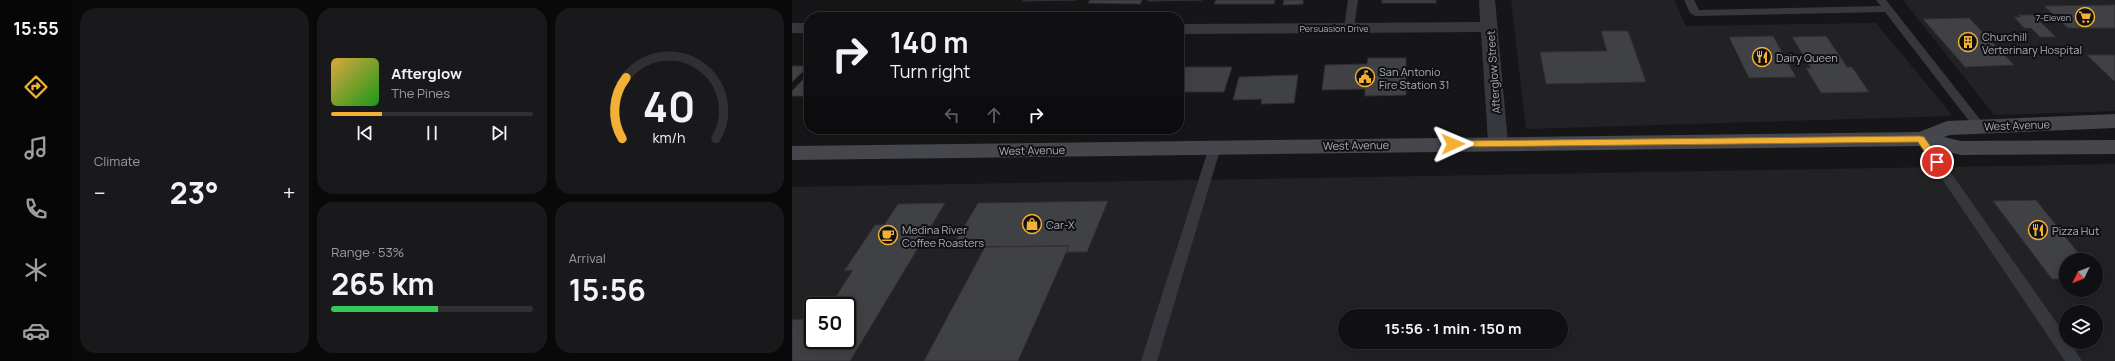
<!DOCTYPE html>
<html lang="en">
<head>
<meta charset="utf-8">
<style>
	:root { --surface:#101012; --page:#19191b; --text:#f1f3f6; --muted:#9c9d9f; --line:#303032; --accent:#f2b134 }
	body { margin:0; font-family:Manrope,sans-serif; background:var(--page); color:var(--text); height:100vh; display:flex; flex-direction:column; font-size:15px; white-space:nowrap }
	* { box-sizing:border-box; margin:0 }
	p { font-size:13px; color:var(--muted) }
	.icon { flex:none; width:22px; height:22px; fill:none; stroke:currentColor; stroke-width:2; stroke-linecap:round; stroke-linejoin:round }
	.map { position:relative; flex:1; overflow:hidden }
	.side { display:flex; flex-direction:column; gap:8px; padding:8px; background:#09090a; width:720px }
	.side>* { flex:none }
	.guide { position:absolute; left:12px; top:12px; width:380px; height:122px; border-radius:16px; box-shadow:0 2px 10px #0003,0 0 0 1px var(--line); background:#101012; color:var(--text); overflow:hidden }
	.needle { width:26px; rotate:227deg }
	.fabs { position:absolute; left:1267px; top:253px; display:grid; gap:8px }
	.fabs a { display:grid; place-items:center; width:44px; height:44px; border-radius:50%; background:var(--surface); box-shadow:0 2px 10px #0003,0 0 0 1px var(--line); font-size:20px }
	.speed { position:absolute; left:12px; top:297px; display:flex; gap:8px; font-size:20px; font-weight:700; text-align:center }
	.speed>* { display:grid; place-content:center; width:52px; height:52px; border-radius:50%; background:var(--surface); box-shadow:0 2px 10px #0003,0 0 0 1px var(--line); line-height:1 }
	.speed .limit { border:2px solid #111; border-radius:6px; background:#fff; color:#111 }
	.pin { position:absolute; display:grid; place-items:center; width:34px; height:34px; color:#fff; margin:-17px; border:2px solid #fff; border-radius:50%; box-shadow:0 1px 4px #0007 }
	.me { position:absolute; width:44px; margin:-22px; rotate:89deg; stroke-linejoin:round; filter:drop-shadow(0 0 3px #0008) }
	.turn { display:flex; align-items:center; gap:14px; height:84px; padding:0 20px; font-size:18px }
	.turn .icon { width:52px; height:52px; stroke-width:2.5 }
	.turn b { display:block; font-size:28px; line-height:34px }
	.lanes { display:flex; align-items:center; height:38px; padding:0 20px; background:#0003; justify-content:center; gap:20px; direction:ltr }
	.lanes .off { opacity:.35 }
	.big { font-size:30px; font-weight:700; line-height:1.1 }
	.side .tile { flex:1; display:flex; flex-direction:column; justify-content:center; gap:6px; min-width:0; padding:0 14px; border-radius:16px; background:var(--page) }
	.side .dial { align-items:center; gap:0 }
	.dial svg { height:104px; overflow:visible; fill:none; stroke:var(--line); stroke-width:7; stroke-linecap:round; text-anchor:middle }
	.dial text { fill:var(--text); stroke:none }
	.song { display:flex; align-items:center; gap:12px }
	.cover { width:48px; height:48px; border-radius:6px; background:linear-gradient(135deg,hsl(40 70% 55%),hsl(120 70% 35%)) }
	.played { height:4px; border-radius:2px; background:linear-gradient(90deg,var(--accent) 25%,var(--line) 25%) }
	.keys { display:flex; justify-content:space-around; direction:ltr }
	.heat { display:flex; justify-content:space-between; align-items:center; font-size:22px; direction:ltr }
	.charge { height:6px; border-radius:3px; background:linear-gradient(90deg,#34c759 53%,var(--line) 0) }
	.side .tiles { flex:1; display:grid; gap:8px; grid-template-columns:repeat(3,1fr) }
	.tile:first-child { grid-row:span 2 }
	.trip { position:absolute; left:546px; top:309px; width:230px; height:40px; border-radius:20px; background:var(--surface); box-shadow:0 2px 10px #0003,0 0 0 1px var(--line); font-weight:700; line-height:40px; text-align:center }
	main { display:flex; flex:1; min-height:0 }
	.menu { display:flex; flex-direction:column; width:72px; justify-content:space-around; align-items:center; background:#060607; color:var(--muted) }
	.menu .icon { width:28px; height:28px }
	.menu .active { color:var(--accent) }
	.menu b { font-size:18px; color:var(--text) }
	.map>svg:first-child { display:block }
</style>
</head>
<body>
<main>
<nav class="menu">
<b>15:55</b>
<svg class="icon active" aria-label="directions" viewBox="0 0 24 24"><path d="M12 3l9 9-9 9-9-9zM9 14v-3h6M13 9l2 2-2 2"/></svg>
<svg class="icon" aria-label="music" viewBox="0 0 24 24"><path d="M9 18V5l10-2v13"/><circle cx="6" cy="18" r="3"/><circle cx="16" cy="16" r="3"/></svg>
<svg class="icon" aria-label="phone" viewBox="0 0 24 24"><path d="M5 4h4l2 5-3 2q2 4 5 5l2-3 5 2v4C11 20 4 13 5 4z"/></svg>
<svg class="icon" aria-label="climate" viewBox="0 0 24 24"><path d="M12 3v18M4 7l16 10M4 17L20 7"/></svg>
<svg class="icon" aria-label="car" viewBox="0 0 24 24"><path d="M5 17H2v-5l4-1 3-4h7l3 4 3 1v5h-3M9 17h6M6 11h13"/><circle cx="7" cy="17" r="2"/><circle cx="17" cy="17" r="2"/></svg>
</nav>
<section class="side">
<div class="tiles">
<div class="tile"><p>Climate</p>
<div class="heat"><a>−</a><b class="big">23°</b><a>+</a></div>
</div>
<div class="tile">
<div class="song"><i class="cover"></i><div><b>Afterglow</b><p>The Pines</p></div></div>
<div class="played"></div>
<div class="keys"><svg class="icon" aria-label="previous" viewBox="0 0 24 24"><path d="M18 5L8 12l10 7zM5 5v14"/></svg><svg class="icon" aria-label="pause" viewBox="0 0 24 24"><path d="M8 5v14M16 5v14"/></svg><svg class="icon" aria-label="next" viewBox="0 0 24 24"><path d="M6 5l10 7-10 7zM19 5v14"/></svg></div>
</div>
<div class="tile dial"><svg viewBox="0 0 100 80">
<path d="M14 69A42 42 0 1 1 86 69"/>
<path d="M14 69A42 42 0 0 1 17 22" stroke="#f2b134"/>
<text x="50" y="56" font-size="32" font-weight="700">40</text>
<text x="50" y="72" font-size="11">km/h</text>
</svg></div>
<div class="tile"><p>Range · 53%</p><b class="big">265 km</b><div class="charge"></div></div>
<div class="tile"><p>Arrival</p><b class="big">15:56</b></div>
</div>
</section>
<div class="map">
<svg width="1323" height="361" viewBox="0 0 1323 361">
	<rect width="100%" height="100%" fill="#161618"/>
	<g fill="#222225" fill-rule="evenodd">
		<path d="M719,0H882L894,26L1084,23L1161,116L734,129Z"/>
		<path d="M1111,0H1323V111L1202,115Z"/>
		<path d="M1323,164V361H0V187ZM1274,260H1304V290H1274ZM21,306H55V340H21ZM1274,312H1304V342H1274ZM553,316H769V342H553Z"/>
	</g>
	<g fill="#404145" stroke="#303034">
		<path d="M231,0H283L231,1Z"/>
		<path d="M298,0H350L348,4L296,3Z"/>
		<path d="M357,0H410L356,1Z"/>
		<path d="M424,0H483L482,4H422Z"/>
		<path d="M492,0H511V4L491,5Z"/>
		<rect x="590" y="0" width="54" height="3"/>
		<path d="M1323,5V28H1276L1252,6Z"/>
		<path d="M1226,15H1241L1264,37H1248L1239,28H1232L1222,17H1229Z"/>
		<path d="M1177,18L1222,65L1173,67L1131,19Z"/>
		<path d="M809,31H836L854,82L754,84L748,52L815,51Z"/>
		<path d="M981,36L1004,77L957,78L937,37Z"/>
		<path d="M1034,36L1055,67H1060L1077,92L1029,93L1014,68H1019L1000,37Z"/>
		<path d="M1295,55H1323V81H1322Z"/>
		<path d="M576,58H614V95L573,96V89L530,90L533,65L575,64Z"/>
		<path d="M0,66H17L0,82Z"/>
		<path d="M387,67H440L432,92H387Z"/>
		<path d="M17,73V96H0V91Z"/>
		<path d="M506,75L502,103L469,104L470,99L441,100L447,77Z"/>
		<path d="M1244,200L1292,260H1274V279H1260L1201,201Z"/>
		<path d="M316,201L295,252H274L277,246L160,247L186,203Z"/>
		<path d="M153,203L58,361H0V320L21,318V340H55V306H38L61,270L52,271L83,225H92L106,204Z"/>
		<path d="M277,246L226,361H132L193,247Z"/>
	</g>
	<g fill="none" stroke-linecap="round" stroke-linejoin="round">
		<g fill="#37383d" fill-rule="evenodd">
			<path d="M556,0H566L562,28L557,31L552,28Z"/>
			<path d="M892,0H902L907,10L1089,6L1084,0H1094L1194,127L1192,130H1184L1093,12L903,16L898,13Z"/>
			<path d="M1129,135L1133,136L1274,336V342H1278L1290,361H1273L1125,142L1123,139L1125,136Z"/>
			<path d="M423,143L429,147L365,361H349L417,147Z"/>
		</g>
		<g fill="#37383d" fill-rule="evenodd">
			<path d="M687,0H703L716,143L713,148L706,150L699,148L696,143L689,32L387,34V24L688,22Z"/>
			<rect x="0" y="23" width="17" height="10"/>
		</g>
		<path fill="#45474d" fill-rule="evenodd" d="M1323,114V128L1158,135L1152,137L1169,141L1323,140V154L1169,155L1129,146L0,160V146L1127,132L1155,121Z"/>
	</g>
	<path fill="#f2b134" stroke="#9d7322" d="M1128,136L1132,137L1148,160V165H1142L1126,142L661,147L656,144L661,141Z"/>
	<defs>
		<symbol id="supermarket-ring" viewBox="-11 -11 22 22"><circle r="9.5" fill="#111113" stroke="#f2b134" stroke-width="1.5"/><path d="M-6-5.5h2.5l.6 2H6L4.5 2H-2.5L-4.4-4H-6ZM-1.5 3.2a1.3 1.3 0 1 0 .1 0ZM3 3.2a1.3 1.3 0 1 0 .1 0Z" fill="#f2b134"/></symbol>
		<symbol id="building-ring" viewBox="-11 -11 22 22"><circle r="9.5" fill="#111113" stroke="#f2b134" stroke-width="1.5"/><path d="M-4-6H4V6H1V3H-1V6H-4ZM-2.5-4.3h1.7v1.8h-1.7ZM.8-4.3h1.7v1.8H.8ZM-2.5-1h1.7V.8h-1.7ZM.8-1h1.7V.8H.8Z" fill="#f2b134"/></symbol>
		<symbol id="restaurant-ring" viewBox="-11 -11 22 22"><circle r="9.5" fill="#111113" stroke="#f2b134" stroke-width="1.5"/><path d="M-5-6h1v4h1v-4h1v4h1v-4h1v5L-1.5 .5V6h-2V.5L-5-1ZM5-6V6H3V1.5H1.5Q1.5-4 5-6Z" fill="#f2b134"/></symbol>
		<symbol id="civic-ring" viewBox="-11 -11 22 22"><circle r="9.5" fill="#111113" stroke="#f2b134" stroke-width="1.5"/><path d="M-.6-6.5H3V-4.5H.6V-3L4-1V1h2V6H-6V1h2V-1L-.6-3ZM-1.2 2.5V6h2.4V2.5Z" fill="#f2b134"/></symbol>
		<symbol id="shop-ring" viewBox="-11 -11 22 22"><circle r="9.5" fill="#111113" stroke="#f2b134" stroke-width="1.5"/><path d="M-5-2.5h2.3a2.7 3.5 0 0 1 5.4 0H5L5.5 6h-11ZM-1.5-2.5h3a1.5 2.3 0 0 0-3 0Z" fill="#f2b134"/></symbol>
		<symbol id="cafe-ring" viewBox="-11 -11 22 22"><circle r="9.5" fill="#111113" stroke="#f2b134" stroke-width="1.5"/><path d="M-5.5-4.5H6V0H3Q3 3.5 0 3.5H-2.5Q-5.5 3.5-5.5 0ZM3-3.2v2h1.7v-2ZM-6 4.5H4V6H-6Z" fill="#f2b134"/></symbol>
	</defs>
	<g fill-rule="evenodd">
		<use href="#supermarket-ring" x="1282" y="6" width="22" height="22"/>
		<use href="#building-ring" x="1165" y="31" width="22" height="22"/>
		<use href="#restaurant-ring" x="959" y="46" width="22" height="22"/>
		<use href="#civic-ring" x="562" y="66" width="22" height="22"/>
		<use href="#shop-ring" x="229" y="213" width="22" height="22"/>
		<use href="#restaurant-ring" x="1235" y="219" width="22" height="22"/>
		<use href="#cafe-ring" x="85" y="224" width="22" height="22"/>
	</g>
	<g text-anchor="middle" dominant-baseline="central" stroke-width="4" stroke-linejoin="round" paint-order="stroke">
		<g font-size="9" fill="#a8adb8" stroke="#111113" text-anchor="end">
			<text x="1279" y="17">7-Eleven</text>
		</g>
		<g font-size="9" fill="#a8adb8" stroke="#111113">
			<text x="542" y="28">Persuasion Drive</text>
		</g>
		<g font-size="11" fill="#a8adb8" stroke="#111113" text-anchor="start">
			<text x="1190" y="36">Churchill<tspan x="1190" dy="13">Verterinary Hospital</tspan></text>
			<text x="984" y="57">Dairy Queen</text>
			<text x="587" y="71">San Antonio<tspan x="587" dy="13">Fire Station 31</tspan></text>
			<text x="254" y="224">Car-X</text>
			<text x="110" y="229">Medina River<tspan x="110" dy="13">Coffee Roasters</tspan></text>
			<text x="1260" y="230">Pizza Hut</text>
		</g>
		<g font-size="11" fill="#a8adb8" stroke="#111113">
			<text transform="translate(701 72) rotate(-94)">Afterglow Street</text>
			<text transform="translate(1225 125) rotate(-2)">West Avenue</text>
			<text transform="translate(564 145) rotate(-1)">West Avenue</text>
			<text transform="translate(240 150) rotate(-1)">West Avenue</text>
		</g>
	</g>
</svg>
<div class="fabs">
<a><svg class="needle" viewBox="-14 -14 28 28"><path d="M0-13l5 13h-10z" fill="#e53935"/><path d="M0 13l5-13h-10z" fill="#9c9d9f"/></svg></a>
<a><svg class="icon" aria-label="layers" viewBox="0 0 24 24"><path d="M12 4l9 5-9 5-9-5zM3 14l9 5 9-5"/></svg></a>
</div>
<div class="speed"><div class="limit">50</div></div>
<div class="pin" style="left:1145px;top:162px;background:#d93025"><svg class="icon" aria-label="arrive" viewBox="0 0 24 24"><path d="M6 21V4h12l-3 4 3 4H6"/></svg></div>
<svg class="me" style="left:661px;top:144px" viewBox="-20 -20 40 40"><path d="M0-17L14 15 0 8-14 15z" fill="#f2b134" stroke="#fff" stroke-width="4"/></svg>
<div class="trip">15:56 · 1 min · 150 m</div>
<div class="guide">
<div class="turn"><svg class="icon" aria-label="right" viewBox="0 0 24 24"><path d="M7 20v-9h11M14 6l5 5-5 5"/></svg><div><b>140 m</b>Turn right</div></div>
<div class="lanes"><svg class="icon off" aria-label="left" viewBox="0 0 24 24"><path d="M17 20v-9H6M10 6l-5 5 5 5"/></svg><svg class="icon off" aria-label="ahead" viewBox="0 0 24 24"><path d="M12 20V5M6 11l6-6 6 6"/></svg><svg class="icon" aria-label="right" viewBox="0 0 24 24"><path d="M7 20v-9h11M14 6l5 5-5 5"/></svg></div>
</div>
</div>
</main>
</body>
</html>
